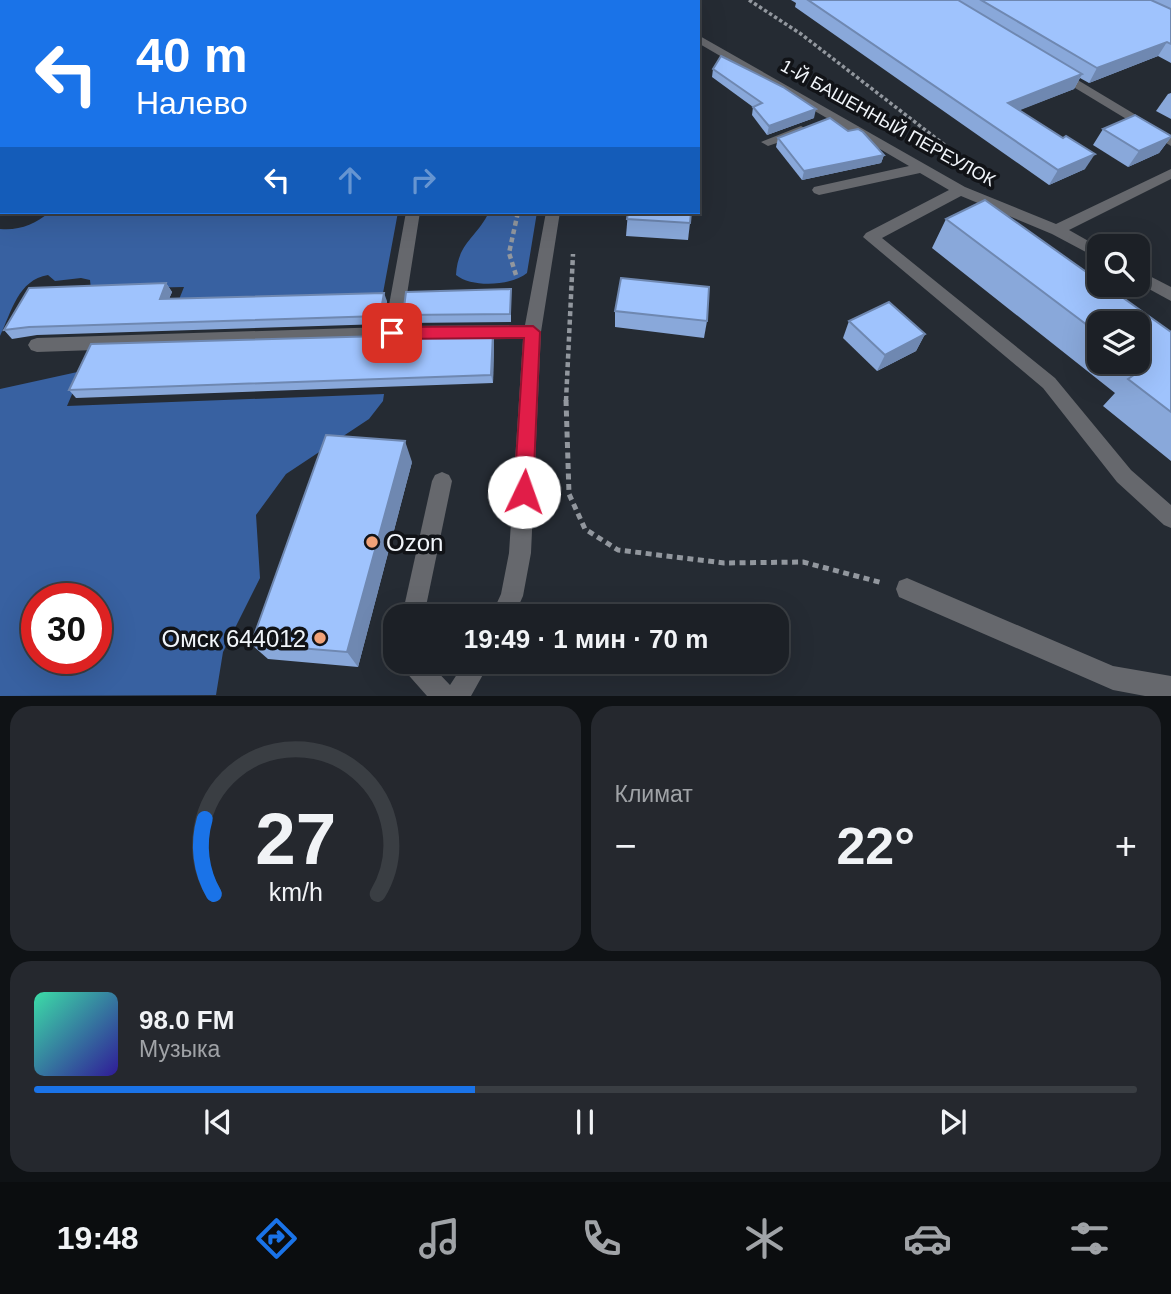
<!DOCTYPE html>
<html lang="ru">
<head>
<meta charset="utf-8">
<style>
	:root { --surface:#1c2026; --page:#25282e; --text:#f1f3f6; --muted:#a0a3a7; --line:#3a3e43; --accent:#1a73e8 }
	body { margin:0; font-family:Helvetica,sans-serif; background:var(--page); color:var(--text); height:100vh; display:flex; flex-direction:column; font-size:26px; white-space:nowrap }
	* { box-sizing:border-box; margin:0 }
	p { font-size:23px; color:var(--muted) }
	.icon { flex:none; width:38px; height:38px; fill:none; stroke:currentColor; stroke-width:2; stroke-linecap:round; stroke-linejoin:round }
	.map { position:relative; height:696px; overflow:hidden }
	.sheet { display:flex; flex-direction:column; gap:10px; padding:10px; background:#0f1215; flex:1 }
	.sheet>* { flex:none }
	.hud { position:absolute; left:0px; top:0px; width:700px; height:214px; box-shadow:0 7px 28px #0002,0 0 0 2px var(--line); background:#1a73e8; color:#fff; overflow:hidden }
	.tools { position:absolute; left:1087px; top:234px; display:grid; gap:14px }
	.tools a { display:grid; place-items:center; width:63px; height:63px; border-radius:14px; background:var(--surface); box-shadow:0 7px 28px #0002,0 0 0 2px var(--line); font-size:35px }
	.speed { position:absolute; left:21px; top:583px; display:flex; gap:14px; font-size:35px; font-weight:700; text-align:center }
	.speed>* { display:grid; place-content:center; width:91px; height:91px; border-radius:50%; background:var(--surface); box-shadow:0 7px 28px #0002,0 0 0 2px var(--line); line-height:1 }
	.speed .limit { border:10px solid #d22; background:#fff; color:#111 }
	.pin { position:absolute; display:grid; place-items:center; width:60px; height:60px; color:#fff; margin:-30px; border-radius:14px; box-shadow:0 4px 10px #0006 }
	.me { position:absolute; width:77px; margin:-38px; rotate:3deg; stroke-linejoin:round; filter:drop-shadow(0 0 5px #0008) }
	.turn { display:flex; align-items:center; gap:24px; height:147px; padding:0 21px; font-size:32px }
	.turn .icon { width:91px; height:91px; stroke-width:2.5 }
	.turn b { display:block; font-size:49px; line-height:60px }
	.lanes { display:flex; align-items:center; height:66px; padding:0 21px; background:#0003; justify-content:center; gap:35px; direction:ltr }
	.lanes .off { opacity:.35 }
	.big { font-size:52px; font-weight:800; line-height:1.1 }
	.sheet .tile { flex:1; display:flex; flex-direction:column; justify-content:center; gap:10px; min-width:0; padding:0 24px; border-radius:21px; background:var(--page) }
	.sheet .dial { align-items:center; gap:0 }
	.dial svg { height:182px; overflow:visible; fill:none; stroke:var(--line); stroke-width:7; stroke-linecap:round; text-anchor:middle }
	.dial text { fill:var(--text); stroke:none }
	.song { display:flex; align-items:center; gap:21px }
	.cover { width:84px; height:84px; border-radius:10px; background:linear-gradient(135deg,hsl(160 70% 55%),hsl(250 70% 35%)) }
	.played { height:7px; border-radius:4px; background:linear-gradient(90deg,var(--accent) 40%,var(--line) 40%) }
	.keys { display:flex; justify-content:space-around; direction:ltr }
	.heat { display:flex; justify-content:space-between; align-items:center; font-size:38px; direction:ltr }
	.sheet .tiles { flex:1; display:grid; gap:10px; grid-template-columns:1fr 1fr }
	.tile:last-child { grid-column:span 2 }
	.trip { position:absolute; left:383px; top:604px; width:406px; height:70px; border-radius:21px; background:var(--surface); box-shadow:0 7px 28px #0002,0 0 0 2px var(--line); font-weight:800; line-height:70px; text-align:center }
	.dock { display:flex; height:112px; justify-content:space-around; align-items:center; background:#0b0d0f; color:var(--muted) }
	.dock .icon { width:49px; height:49px }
	.dock .on { color:var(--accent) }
	.dock b { font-size:32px; color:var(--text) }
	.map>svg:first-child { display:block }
</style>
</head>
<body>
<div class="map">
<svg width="1171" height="696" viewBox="0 0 1171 696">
	<rect width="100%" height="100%" fill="#252b33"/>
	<path fill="#314e7c" d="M0,0H263L2,2V140Z"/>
	<g fill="#3861a1" fill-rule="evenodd">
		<path d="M50,212H398L383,293L178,302L184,287L91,289L90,280L81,278L55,281L48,275C18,280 12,311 0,336V229C19,231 35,224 50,212Z"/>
		<path d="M489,212H537L527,273C511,286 472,288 456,275C458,242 476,239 489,212Z"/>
		<path d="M82,371L67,406L384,394L383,401L369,419L286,474L256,515L260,578L223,652L216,695L0,696V389ZM37,598H96V658H37Z"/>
	</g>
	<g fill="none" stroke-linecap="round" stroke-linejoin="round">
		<g stroke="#92979e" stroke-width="3.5" stroke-dasharray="3.5 2.5" stroke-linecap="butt">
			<path d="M749,0L801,34L981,173"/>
			<path d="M0,2L8,0"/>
			<path d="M206,2L208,0"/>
		</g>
		<g stroke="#92979e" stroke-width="4.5" stroke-dasharray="5 3.5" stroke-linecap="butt">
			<path d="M516,275L509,253L518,212"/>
			<path d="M566,401L573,254"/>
		</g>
		<path stroke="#92979e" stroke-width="5" stroke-dasharray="6 4.5" stroke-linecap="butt" d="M566,400L569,494L585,529L618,550L724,563L803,562L883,583"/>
		<g fill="#66686d" fill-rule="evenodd">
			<rect x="588" y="0" width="10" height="2"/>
			<path d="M633,0H645L646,2H634Z"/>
			<path d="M698,35L965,187L1056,224L1171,169V179L1069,230L1099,247V259L1052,234L961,196L882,238L1055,378L1131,470L1171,505V528L1164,525L1117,482L1043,388L863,237L866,233L949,190L920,173L819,195L814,193L812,190L814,187L909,166L698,43Z"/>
			<path d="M1056,67L1171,136V146L1052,74L1050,71Z"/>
			<path d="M801,126L808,130L806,133L768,146L761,142Z"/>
			<path d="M2,197V207L0,208V198Z"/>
			<path d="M406,212H420L402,326L525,325L546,212H560L541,332L531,553L523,596L514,616H491L501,594L509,553L523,339L392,340L37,352L31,350L28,345L31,340L37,338L385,327Z"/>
			<path d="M1138,270L1171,287V301L1138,283Z"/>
			<path d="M442,472L449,475L452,481L424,616H402L432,481L435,475Z"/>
			<path d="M907,578L1113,666L1171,676V696H1145L1113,690L899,597L896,589L899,581Z"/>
			<path d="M400,662H428L450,685L465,662H490L471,696H427L404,670Z"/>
		</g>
	</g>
	<g fill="#89a8da" fill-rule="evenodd">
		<path d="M791,0H1171V63L1158,56L1089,83L1080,78L1074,89L1019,110L1085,169L1049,185L795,7L796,3Z"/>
		<path d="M713,69L814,118L767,135L752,115L753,107L712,77Z"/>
		<path d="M1171,93V119L1156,111L1168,94Z"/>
		<path d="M1103,129L1171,137L1159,153L1128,167L1093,145Z"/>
		<path d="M848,131L884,155L881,163L802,180L776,147L778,138Z"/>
		<path d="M628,212L690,223L688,240L626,236Z"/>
		<path d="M946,219L1171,332V461L1103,406L1115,393L932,248ZM1099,324L1138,362H1099Z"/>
		<path d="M166,283L172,292L169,299L387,301L383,324L37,335L12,339L4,330Z"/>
		<path d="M511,289V322L405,323L403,315Z"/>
		<path d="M615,311L707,321L704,338L615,327Z"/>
		<path d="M849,321L925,334L916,351L877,371L843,338Z"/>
		<path d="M493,333L494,342L493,383L76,398L69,390Z"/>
		<path d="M412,462L358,667L268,659L251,644Z"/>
	</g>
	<g fill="#6f88b1">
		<path d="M1167,42L1158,56L1089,83L1097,68Z"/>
		<path d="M1082,74L1074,89L1000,118L1008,103Z"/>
		<path d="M816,109L814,118L767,135L769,126Z"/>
		<path d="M1171,137L1159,153L1128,167L1139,151Z"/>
		<path d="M1095,154L1085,169L1049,185L1058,170Z"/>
		<path d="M884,155L881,163L802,180L804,171Z"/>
		<path d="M166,283L172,292L165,307L160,299Z"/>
		<path d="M384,293L387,301L383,324L380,316Z"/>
		<path d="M493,333L494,342L493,383L491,375Z"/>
		<path d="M925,334L916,351L877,371L885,355Z"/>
		<path d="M405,441L412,462L358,667L347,652Z"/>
	</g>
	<g fill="#9fc3fd" stroke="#6f88b1" stroke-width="2">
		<path d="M808,0H958L1082,74L1008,103L1063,138L1066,136L1095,154L1058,170Z"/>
		<path d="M981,0H1151L1171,9V44L1167,42L1097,68Z"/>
		<path d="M721,56L783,87L816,109L769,126L753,107L762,103L713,69Z"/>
		<path d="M1135,115L1171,136V137L1139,151L1103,129Z"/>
		<path d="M830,118L848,131L858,129L863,132L884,155L804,171L778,138Z"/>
		<path d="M985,200L1099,281V285H1105L1171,332V412L1128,379L1144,368L1136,362H1138V324H1099V334L946,219Z"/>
		<path d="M628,212H691L690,223L627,219Z"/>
		<path d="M621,278L709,287L707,321L615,311Z"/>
		<path d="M166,283L160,299L384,293L380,316L29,327L4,330L29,288Z"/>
		<path d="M511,289L510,314L403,315L406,292Z"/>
		<path d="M889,302L925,334L885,355L849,321Z"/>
		<path d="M493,333L491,375L69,390L91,344Z"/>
		<path d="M326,435L405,441L347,652L251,644Z"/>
	</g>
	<path fill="#e11d48" stroke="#92132f" stroke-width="2" d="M533,326L540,332L533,492L530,498L524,500L517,498L514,492L524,338L392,339L384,333L392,327Z"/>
	<g fill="#f0a278" stroke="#111317" stroke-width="2.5">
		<circle cx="372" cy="542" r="7"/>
		<circle cx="320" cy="638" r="7"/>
	</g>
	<g text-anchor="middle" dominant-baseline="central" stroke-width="7" stroke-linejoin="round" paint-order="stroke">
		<g font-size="18" fill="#f1f5fa" stroke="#111317">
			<text transform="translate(888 123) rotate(29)">1-Й БАШЕННЫЙ ПЕРЕУЛОК</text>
		</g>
		<g font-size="24" fill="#f1f5fa" stroke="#111317" text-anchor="start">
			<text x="386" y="542">Ozon</text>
			<text x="306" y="638" text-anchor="end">Омск 644012</text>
		</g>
	</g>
</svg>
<div class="tools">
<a><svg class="icon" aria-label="search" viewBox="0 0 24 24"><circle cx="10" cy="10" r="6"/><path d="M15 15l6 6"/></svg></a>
<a><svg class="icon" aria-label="layers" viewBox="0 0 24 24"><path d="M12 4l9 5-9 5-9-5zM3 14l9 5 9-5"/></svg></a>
</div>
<div class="speed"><div class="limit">30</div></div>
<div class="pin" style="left:392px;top:333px;background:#d93025"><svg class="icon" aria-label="arrive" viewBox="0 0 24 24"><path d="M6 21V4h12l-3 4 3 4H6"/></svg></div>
<svg class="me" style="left:524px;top:492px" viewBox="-20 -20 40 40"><circle r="19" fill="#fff"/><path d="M0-13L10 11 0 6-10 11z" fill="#e11d48"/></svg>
<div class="trip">19:49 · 1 мин · 70 m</div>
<div class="hud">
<div class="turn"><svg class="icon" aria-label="left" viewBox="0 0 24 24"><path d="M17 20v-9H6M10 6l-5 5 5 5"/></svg><div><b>40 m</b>Налево</div></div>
<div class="lanes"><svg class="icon" aria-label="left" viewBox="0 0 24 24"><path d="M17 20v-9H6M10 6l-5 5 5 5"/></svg><svg class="icon off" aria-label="ahead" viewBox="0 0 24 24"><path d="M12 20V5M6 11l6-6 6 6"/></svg><svg class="icon off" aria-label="right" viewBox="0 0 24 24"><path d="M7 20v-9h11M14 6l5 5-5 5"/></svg></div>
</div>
</div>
<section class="sheet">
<div class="tiles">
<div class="tile dial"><svg viewBox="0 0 100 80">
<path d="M14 69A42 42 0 1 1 86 69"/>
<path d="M14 69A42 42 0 0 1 10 36" stroke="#1a73e8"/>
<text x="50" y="56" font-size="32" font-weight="700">27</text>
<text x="50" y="72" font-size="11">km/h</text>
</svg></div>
<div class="tile"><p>Климат</p>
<div class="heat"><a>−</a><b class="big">22°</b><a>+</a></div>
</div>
<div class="tile">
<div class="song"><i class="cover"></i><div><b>98.0 FM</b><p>Музыка</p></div></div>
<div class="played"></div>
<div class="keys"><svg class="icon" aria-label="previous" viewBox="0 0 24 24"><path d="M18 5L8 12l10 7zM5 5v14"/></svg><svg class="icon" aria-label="pause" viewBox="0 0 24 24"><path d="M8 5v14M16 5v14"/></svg><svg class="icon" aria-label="next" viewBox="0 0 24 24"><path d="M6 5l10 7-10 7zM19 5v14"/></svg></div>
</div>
</div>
</section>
<nav class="dock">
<b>19:48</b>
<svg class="icon on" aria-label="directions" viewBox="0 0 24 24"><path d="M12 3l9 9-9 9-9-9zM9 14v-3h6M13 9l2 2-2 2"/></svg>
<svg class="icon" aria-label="music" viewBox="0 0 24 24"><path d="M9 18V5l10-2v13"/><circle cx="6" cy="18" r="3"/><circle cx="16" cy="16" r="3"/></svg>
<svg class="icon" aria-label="phone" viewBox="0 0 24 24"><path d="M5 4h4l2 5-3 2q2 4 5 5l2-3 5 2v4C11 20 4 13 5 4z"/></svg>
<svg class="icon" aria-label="climate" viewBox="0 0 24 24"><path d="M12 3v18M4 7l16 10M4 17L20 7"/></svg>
<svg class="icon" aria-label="car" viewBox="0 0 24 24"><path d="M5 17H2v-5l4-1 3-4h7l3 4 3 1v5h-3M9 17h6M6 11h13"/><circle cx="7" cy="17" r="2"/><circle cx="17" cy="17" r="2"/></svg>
<svg class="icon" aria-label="filters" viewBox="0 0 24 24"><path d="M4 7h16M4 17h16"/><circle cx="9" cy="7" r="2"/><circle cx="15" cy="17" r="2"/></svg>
</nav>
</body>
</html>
